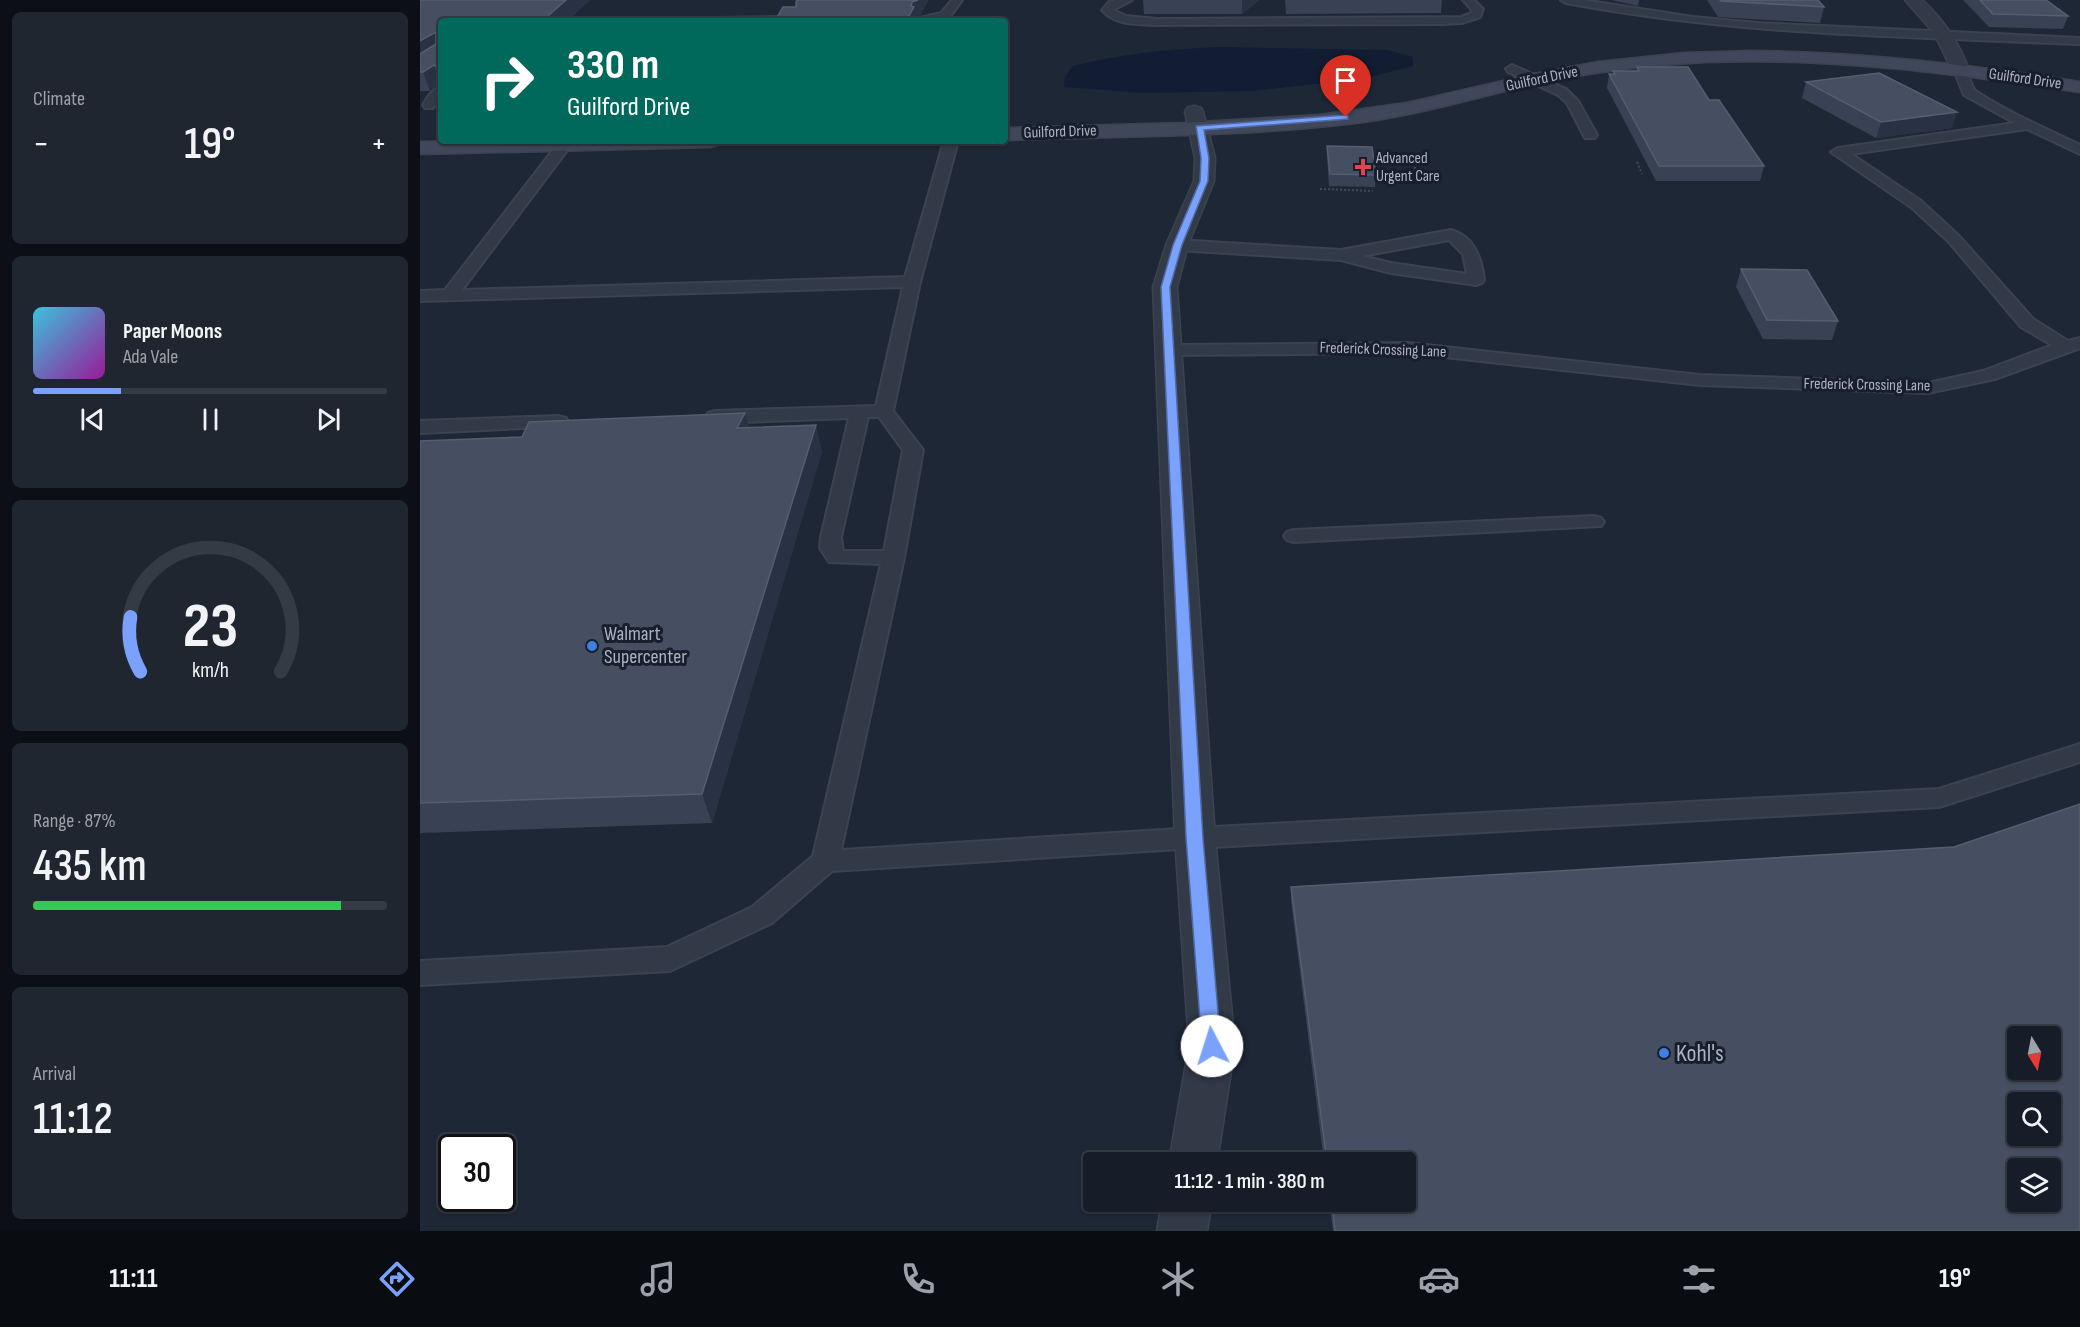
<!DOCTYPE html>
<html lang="en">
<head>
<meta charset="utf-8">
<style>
	:root { --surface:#161d28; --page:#1f2630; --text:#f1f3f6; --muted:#9ea2a8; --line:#353b45; --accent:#7aa1fb }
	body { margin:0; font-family:"Sofia Sans Condensed",sans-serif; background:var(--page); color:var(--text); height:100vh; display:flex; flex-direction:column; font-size:22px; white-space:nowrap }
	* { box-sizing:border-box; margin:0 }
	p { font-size:20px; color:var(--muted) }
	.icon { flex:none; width:33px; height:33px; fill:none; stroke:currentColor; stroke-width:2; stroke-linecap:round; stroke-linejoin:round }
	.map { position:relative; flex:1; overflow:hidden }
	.sheet { display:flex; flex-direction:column; gap:12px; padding:12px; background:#0c1016; width:420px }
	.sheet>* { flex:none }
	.banner { position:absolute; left:18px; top:18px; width:570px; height:126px; border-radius:6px; box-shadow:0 2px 4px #0004,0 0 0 2px var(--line); background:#00695c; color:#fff; overflow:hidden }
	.needle { width:39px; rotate:170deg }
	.buttons { position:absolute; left:1587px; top:1026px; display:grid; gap:12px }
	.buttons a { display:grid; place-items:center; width:54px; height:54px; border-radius:6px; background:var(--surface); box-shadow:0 2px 4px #0004,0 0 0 2px var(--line); font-size:30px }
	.speed { position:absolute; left:18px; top:1134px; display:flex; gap:12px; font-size:30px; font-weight:700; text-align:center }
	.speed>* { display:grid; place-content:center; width:78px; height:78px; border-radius:50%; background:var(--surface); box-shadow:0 2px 4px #0004,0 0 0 2px var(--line); line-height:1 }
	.speed .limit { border:3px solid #111; border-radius:9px; background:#fff; color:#111 }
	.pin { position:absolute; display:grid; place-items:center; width:51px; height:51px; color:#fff; margin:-62px -26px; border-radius:50% 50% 50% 0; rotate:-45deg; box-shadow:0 0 6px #0007 }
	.pin .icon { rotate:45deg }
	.me { position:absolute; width:66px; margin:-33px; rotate:355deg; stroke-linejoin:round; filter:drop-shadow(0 0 4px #0008) }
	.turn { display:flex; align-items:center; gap:21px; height:126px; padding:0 30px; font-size:27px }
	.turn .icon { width:78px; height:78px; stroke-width:2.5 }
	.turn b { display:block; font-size:42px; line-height:51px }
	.big { font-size:45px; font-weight:600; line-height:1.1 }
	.sheet .card { flex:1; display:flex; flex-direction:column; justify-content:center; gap:9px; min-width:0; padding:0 21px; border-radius:9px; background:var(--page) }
	.sheet .dial { align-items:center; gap:0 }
	.dial svg { height:156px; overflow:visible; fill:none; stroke:var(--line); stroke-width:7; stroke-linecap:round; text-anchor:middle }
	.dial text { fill:var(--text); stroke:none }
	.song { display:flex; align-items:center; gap:18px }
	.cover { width:72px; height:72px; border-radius:9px; background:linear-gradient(135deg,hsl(190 70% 55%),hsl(300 70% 35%)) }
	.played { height:6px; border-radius:3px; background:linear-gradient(90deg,var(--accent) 25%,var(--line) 25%) }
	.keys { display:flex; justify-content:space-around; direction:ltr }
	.heat { display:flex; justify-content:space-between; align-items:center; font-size:33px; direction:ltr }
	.charge { height:9px; border-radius:4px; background:linear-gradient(90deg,#34c759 87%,var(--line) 0) }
	.trip { position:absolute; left:663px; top:1152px; width:333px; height:60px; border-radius:6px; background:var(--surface); box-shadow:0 2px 4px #0004,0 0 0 2px var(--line); font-weight:600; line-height:60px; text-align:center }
	.tabs { display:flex; height:96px; justify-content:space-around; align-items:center; background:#090c10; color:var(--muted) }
	.tabs .icon { width:42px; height:42px }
	.tabs .current { color:var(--accent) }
	.tabs b { font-size:27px; color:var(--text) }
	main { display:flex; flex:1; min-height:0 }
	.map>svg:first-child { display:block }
</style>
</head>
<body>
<main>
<section class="sheet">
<div class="card"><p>Climate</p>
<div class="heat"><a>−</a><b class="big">19°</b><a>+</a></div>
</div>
<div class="card">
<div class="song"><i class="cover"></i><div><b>Paper Moons</b><p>Ada Vale</p></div></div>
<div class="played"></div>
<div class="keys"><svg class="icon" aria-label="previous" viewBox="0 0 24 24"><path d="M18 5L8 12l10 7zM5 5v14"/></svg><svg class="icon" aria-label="pause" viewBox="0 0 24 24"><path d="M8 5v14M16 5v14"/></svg><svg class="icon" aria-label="next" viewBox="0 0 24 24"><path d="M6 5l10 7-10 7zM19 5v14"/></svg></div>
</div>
<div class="card dial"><svg viewBox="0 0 100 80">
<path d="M14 69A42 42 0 1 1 86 69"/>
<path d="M14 69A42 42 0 0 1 9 41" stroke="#7aa1fb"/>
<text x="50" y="56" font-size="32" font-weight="700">23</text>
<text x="50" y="72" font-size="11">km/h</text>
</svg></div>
<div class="card"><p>Range · 87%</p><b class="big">435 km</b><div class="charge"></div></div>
<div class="card"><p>Arrival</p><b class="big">11:12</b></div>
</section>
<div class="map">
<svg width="1660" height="1231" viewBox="0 0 1660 1231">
	<rect width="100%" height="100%" fill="#1e2736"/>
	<path fill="#121d33" d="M799,47L967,50L993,57V66L942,79L831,91L722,93L644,87L645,77L653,66C701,54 749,49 799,47Z"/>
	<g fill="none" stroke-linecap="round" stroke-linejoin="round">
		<defs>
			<g id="service">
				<path d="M532,0H542L529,18L495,21L496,19L521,13Z"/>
				<path d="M695,0H712L693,10L706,16L738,19L1041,17L1051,13L1052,10L1043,0H1054L1063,9L1060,17L1042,23L1022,24L738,25C719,24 695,26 682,10L689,2Z"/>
				<path d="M1141,0H1163L1273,17L1338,23L1660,38V44C1488,37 1316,35 1146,3Z"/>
				<path d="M370,17L374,18L375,21H285L290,18Z"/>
				<path d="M1092,65L1146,89L1158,101L1177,135L1175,138H1165L1147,103L1138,95L1088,72L1086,69Z"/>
				<path d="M1540,66C1551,70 1548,86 1557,92C1589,113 1625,128 1660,145V154L1607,129L1431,154L1501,201L1539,236L1613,319L1648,341L1660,338V348L1575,379L1508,393L1280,385L988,353L749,355L743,354L740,350L743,346L749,345L988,343L1280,375L1508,383L1563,371L1632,345L1601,327L1529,242L1491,207L1411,152L1418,148L1595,123L1544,95L1534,70Z"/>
				<path d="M21,86V98L13,108H5L3,105C7,98 13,88 21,86Z"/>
				<path d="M140,141H154L42,290L485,277L524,141H538L500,282L473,411L503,450L484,558L421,850L775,828L1519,789L1660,744V762L1519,807L775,848L412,871L352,923L250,971L0,985V961L247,947L332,907L393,856L461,564L409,562L400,548L401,537L429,418L295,423L288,421L286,417L288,413L295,411L456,406L483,287L0,301V291L25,290ZM448,417H459L483,450L464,551H423L421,537Z"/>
				<path d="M1031,230C1054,236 1062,259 1064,280L1062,283L1056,285L971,273L921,260L757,250L749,245L757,240L921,250ZM1029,240L1043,254L1047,274L971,263L942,256Z"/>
				<path d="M139,416L146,418L148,422L146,426L0,433V421Z"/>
				<path d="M1174,516L1181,518L1184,522L1181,526L874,542L867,540L864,536L867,532L874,530Z"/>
			</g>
			<g id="minor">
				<path d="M774,106L781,108L783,112L795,158L794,181L768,245L757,287L795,838L815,1046L797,1162H749L769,1046L755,838L733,287L746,245L774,181L775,158L765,112L767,108Z"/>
				<path d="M742,1202H792L787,1231H737Z"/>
			</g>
			<path id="tertiary" d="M1485,0H1502C1523,19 1539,43 1549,70L1546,74H1534L1514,33Z"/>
			<g id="secondary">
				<path d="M1333,51C1443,52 1551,65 1660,82V92C1536,74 1412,57 1286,62C1229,65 1170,72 1114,84C1057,97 1001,114 944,122C825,137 704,136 585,140V128L764,123L899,115L987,103L1114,74L1178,62L1264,53Z"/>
				<path d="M45,141H300L297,145L290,147L0,154V142Z"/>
			</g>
		</defs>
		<use href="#service" stroke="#3b4250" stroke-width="4"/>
		<use href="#minor" stroke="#3b4250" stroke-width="3"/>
		<use href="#tertiary" stroke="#3b4250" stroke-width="3"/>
		<use href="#secondary" stroke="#3b4250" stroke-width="3"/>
		<g stroke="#394c50" stroke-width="2" stroke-dasharray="2 2" stroke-linecap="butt">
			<path d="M995,159V175"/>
			<path d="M1217,162L1222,174"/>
			<path d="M900,189L953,191"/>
		</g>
		<use href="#service" fill="#323947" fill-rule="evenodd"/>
		<use href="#minor" fill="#323947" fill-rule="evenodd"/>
		<use href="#tertiary" fill="#323947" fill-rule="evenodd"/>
		<use href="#secondary" fill="#40475a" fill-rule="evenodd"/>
	</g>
	<g fill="#394255">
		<path d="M0,0H170L147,21H21V85L20,84L10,91H0Z"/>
		<path d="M723,0H839L822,14H724Z"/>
		<path d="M865,0H1022L1021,13L866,14Z"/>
		<path d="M1191,0H1219L1218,6Z"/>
		<path d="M1287,0H1398L1404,7L1400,23L1298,17Z"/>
		<path d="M1543,0H1626L1648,16L1643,29L1569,27Z"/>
		<path d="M1217,67L1289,100L1344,166L1340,181H1236L1187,88L1189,74H1193V71H1216Z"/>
		<path d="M1386,82L1532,128L1456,138L1382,98Z"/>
		<path d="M907,146L956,175L955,187L909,186L907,158Z"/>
		<path d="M1321,269L1418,321L1412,340L1343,339L1316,287Z"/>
		<path d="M325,413L329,428L402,451L292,823L1,833L0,834V441L102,437Z"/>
		<path d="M1534,847L1660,1231H913L909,1202H986V1162H904L871,901V887Z"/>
	</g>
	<g fill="#293244">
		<path d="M146,0H170L147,21H122Z"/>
		<path d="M498,0H509L500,16L495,18L496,21H486L492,2Z"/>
		<path d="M822,0H839L822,14Z"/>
		<path d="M16,32L21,45L0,62V41Z"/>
		<path d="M14,65L20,84L10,91L3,72Z"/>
		<path d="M1537,112L1532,128L1456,138L1461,122Z"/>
		<path d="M325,413L332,439L317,428Z"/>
		<path d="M396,425L402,451L292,823L282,794Z"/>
	</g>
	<g fill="#454f61" stroke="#555e71" stroke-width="1.5" fill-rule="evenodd">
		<path d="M0,0H146L122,21H21V72H17V67L14,65L3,72H0V54L16,44V32L0,41Z"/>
		<path d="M377,0H498L492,2L491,6L494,7L486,21H355L363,7H376V2Z"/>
		<path d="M1300,0H1398L1404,7L1301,1Z"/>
		<path d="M1560,0H1626L1648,16L1573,14Z"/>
		<path d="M1217,67H1268L1289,100H1299L1344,166H1239L1189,74H1195L1193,71H1219Z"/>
		<path d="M1459,73L1537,112L1461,122L1386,82Z"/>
		<path d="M907,146L952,147L956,175L910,174Z"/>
		<path d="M1321,269L1387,270L1418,321L1347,320Z"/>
		<path d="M325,413L317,428L396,425L282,794L0,803V441L102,437L109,422Z"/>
		<path d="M1660,804V1231H915L912,1202H986V1162H907L871,887L1534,847ZM1598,1036H1630V1070H1598ZM1598,1102H1630V1136H1598ZM1598,1168H1630V1202H1598Z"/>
	</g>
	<path fill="#7aa1fb" stroke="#4f69a3" stroke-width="1.5" d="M926,115L928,116V119L784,130L789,158L788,181L762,245L750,287L783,838L801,1046L798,1052L792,1054L785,1052L782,1046L766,838L741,287L753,245L780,181L781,158L776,126Z"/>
	<path fill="#e0444e" stroke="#181e2b" stroke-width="2" d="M940 158h6v6h6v6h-6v6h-6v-6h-6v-6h6z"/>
	<g fill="#3f7fe0" stroke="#181e2b" stroke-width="2">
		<circle cx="172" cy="646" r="6"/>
		<circle cx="1244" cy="1053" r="6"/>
	</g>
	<g text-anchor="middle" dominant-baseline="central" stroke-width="6" stroke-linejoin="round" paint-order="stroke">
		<g font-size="16" fill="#abb3c4" stroke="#181e2b">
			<text transform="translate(1122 79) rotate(-12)">Guilford Drive</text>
			<text transform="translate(1605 79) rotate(8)">Guilford Drive</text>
			<text transform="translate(640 132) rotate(-2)">Guilford Drive</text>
			<text transform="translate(963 350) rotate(2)">Frederick Crossing Lane</text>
			<text transform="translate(1447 385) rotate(1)">Frederick Crossing Lane</text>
		</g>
		<g font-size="16" fill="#abb3c4" stroke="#181e2b" text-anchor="start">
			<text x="956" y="158">Advanced<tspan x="956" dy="18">Urgent Care</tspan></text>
		</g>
		<g font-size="20" fill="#abb3c4" stroke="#181e2b" text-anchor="start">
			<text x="184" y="634">Walmart<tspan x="184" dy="23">Supercenter</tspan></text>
		</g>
		<g font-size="24" fill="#abb3c4" stroke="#181e2b" text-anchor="start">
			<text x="1256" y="1053">Kohl's</text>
		</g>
	</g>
</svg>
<div class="buttons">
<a><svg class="needle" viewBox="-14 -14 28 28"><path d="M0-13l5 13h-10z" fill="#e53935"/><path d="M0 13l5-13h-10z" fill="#9ea2a8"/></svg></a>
<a><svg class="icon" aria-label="search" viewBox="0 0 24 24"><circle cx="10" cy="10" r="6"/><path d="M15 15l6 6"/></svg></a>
<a><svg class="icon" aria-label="layers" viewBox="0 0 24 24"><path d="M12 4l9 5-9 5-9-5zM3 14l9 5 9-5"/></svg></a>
</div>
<div class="speed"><div class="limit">30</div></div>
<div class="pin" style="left:926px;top:117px;background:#d93025"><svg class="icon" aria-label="arrive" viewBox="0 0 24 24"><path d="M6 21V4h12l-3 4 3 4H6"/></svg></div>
<svg class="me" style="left:792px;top:1046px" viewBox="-20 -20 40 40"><circle r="19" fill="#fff"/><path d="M0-13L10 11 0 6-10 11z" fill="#7aa1fb"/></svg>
<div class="trip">11:12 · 1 min · 380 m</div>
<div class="banner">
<div class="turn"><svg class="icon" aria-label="right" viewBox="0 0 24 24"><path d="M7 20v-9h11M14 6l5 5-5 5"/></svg><div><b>330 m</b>Guilford Drive</div></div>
</div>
</div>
</main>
<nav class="tabs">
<b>11:11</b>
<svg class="icon current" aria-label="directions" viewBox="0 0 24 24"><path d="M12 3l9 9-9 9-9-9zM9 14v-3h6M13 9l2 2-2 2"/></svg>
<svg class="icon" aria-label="music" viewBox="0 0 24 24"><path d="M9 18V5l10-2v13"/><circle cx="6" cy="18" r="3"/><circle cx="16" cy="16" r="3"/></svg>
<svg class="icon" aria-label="phone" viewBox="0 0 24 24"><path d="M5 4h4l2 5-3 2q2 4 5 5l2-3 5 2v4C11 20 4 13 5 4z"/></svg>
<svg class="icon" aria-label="climate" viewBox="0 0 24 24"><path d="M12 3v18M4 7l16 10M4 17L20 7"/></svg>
<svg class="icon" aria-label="car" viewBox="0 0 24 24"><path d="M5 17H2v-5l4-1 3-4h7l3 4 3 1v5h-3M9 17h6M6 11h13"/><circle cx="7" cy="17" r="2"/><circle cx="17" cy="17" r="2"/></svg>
<svg class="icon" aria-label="filters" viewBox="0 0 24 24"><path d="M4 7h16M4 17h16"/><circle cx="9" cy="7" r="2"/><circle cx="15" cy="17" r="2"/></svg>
<b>19°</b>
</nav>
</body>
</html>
